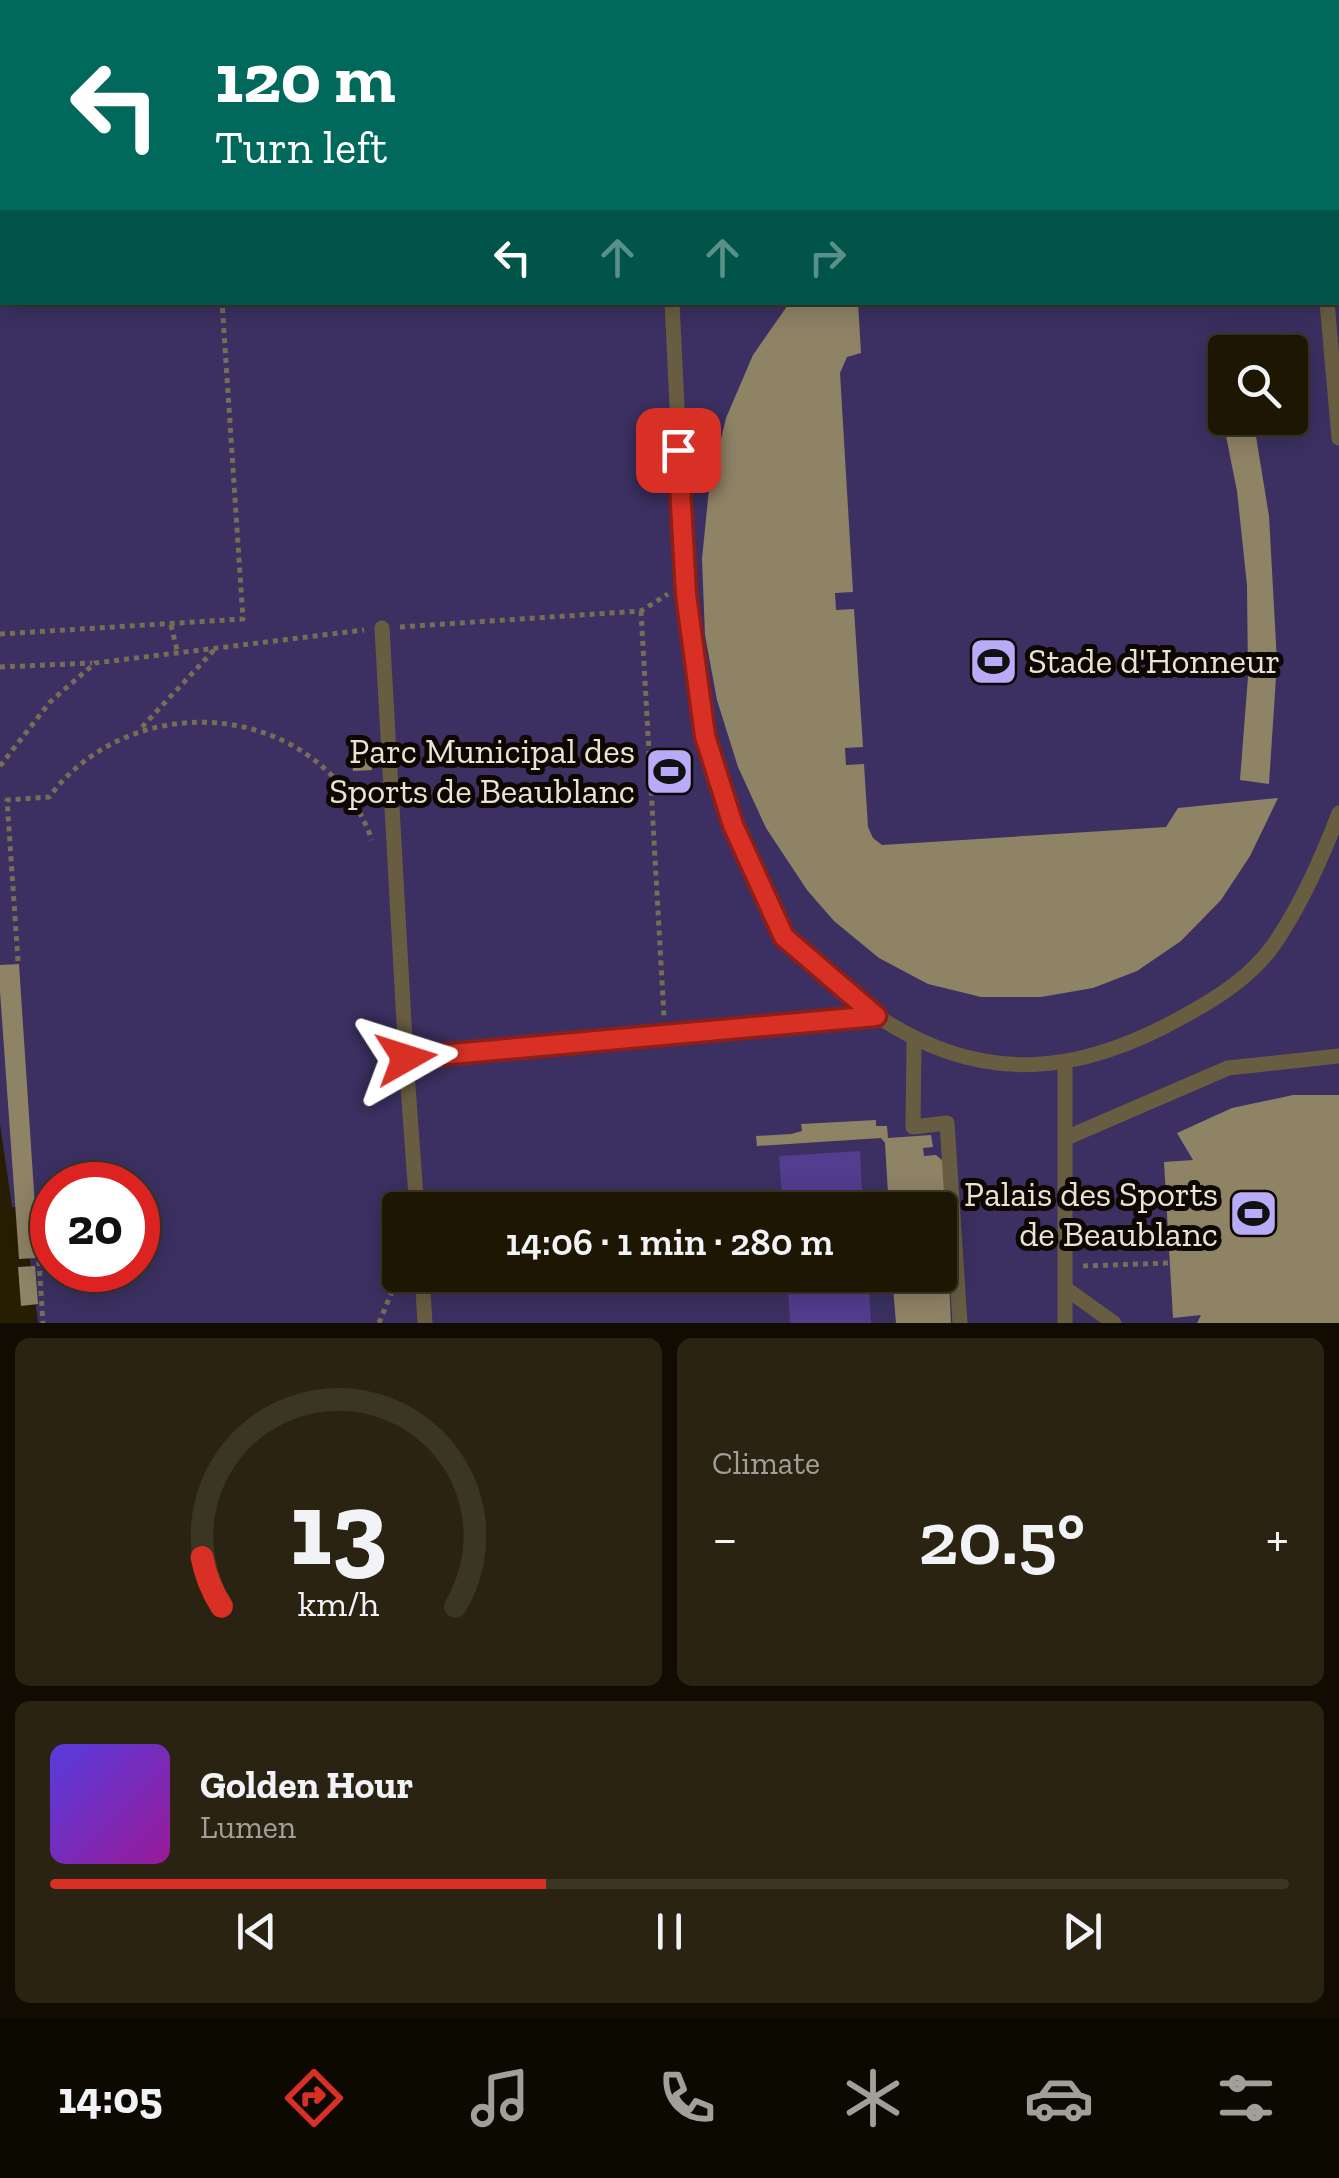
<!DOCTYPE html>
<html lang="en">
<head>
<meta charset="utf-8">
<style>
	:root { --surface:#1d1602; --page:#2a2311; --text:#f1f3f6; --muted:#a09f99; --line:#3b3524; --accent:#d93025 }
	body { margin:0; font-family:"Zilla Slab",serif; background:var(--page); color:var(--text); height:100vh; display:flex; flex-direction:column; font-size:38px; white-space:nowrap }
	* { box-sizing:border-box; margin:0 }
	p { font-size:32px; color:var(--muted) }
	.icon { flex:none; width:55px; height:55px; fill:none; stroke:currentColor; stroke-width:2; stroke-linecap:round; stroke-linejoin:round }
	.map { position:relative; height:1323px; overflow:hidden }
	.panel { display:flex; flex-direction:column; gap:15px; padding:15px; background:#100c01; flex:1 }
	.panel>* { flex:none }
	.banner { position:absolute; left:0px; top:0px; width:1340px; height:305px; box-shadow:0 5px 25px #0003,0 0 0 2px var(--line); background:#00695c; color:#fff; overflow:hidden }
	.tools { position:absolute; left:1208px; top:335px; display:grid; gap:20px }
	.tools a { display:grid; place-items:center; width:100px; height:100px; border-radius:10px; background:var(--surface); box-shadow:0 5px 25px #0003,0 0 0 2px var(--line); font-size:50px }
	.speed { position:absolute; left:30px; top:1162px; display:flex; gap:20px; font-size:50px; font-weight:700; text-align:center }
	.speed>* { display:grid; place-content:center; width:130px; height:130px; border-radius:50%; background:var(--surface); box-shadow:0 5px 25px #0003,0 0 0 2px var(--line); line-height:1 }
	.speed .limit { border:15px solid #d22; background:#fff; color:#111 }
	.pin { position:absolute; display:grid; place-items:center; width:85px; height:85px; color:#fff; margin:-42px; border-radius:20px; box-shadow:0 5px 15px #0006 }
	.me { position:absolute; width:110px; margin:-55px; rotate:84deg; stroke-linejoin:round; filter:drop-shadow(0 0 8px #0008) }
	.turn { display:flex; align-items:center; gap:35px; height:210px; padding:0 50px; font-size:45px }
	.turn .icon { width:130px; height:130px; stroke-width:2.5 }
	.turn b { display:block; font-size:70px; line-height:85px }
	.lanes { display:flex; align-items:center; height:95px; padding:0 50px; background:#0003; justify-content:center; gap:50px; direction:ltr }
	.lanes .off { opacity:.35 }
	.big { font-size:75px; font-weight:600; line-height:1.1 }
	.panel .tile { flex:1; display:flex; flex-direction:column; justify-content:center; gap:15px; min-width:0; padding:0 35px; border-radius:15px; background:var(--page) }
	.panel .dial { align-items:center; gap:0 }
	.dial svg { height:260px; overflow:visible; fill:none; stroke:var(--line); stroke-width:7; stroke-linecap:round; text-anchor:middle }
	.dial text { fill:var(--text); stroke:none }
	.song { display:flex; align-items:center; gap:30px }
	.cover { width:120px; height:120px; border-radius:15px; background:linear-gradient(135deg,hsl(250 70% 55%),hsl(300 70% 35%)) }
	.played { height:10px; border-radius:5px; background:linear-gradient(90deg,var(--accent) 40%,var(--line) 40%) }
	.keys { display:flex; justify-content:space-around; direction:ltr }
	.heat { display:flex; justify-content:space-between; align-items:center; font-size:55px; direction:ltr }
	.panel .tiles { flex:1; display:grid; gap:15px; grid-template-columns:1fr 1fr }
	.tile:last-child { grid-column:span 2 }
	.trip { position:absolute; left:382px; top:1192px; width:575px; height:100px; border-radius:10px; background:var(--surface); box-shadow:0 5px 25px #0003,0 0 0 2px var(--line); font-weight:600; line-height:100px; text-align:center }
	.dock { display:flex; height:160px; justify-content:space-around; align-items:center; background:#0c0901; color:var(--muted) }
	.dock .icon { width:70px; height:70px }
	.dock .active { color:var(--accent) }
	.dock b { font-size:45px; color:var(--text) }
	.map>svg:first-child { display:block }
</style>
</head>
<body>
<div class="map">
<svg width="1339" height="1323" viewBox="0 0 1339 1323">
	<rect width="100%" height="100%" fill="#271d02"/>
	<path fill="#3b3061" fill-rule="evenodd" d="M0,0H1339V1323H38L23,1207H12L0,1124ZM2,2H1338V302H2ZM1225,352H1290V418H1225ZM52,1185H138V1270H52ZM400,1210H940V1275H400Z"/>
	<g fill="#523d8e">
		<path d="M860,1151L863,1210H783L779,1156Z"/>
		<path d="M787,1275H868L871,1323H790Z"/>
	</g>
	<g fill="#8f8366">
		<path d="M790,302H858L861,353L847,357L840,373L853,592L835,593L836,610L854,609L863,747L845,748L846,765L864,764L868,827L873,838L882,845L1166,827L1178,808L1278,798L1250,856L1221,900L1181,941L1137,971L1093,988L1041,997H981L928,984L879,958L834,921L807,890L766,828L738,767L717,700L705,635L702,559L709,489L726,418L753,355Z"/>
		<path d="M1225,378V418H1253L1269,516L1277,662L1269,784L1240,780L1248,677L1247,585L1237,491L1215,381Z"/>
		<path d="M370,748L372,770L353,771L351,749Z"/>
		<path d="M19,964L36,1222V1258L19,1259L0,991V965Z"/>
		<path d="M1293,1095H1339V1323H1197L1201,1315L1173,1318L1164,1162L1193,1160L1177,1133L1232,1108Z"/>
		<path d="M876,1120V1126H887L888,1138L931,1135L933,1147L923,1148L924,1156L936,1155L943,1161L951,1323H896L892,1275H940V1210H889L885,1143L881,1138L757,1146L756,1136L791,1134L802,1131L801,1124Z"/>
		<path d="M35,1266L38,1304L21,1306L18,1267Z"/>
	</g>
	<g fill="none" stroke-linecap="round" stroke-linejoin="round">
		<g stroke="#756d56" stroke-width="5" stroke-dasharray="5 5" stroke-linecap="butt">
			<path d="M173,2L176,0"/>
			<path d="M0,91L2,90"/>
			<path d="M0,118H2"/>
			<path d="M641,611L664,1017"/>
			<path d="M171,625L177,650"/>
			<path d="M400,627L641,611L668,594"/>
			<path d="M0,634L243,619L222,302"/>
			<path d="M0,667L92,663"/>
			<path d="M142,727L216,648"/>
			<path d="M0,766L50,702L95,663L364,630"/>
			<path d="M18,961L7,800L49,797C135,683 322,701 372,840"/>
			<path d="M39,1261L43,1323"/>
			<path d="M1083,1266L1170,1263"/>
			<path d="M379,1323L400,1272"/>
		</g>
		<g stroke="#695d41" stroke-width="15">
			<path d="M646,0V2"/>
			<path d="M1307,0L1308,2"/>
			<path d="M1338,56L1339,58"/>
			<path d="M1338,239L1339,238"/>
			<path d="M672,302L686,593L705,736L733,825L784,937L877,1016"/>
			<path d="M1327,302L1339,438"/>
			<path d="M382,628L406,1059L877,1016C982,1086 1079,1076 1186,1015C1219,997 1253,975 1275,943C1302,903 1322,858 1339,813"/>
			<path d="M914,1041L913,1127L947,1123L960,1323"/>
			<path d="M406,1059L417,1210"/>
			<path d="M1065,1065V1323"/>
			<path d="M1066,1138L1228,1068L1339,1056"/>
			<path d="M422,1275L425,1323"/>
			<path d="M1065,1288L1114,1323"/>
		</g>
	</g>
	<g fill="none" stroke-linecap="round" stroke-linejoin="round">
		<defs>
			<path id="route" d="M406,1058L876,1016L784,937L733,825L705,736L686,594L678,450"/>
		</defs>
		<use href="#route" stroke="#8d1f18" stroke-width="25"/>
		<use href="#route" stroke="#d93025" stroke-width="18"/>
	</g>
	<defs>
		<symbol id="stadium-square" viewBox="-11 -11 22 22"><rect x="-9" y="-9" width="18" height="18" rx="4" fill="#b9abf7" stroke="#0c0801"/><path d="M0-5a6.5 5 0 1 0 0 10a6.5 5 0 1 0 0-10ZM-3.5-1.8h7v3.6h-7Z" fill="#111"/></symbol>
	</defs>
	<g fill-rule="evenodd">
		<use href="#stadium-square" x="966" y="634" width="55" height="55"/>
		<use href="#stadium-square" x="642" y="744" width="55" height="55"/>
		<use href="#stadium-square" x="1226" y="1186" width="55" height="55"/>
	</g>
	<g text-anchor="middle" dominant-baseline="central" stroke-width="10" stroke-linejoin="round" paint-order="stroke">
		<g font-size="35" fill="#e9e3d3" stroke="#0c0801" text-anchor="end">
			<text x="1028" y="661" text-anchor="start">Stade d'Honneur</text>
			<text x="635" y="751">Parc Municipal des<tspan x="635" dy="40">Sports de Beaublanc</tspan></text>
			<text x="1218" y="1194">Palais des Sports<tspan x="1218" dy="40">de Beaublanc</tspan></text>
		</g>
	</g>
</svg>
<div class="tools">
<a><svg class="icon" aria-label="search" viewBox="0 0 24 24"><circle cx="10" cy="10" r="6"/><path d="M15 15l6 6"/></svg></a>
</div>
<div class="speed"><div class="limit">20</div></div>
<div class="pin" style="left:678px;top:450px;background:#d93025"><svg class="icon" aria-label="arrive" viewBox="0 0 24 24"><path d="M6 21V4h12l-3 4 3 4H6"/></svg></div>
<svg class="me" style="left:406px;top:1058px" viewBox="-20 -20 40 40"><path d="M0-17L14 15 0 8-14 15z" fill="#d93025" stroke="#fff" stroke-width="4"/></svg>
<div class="trip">14:06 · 1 min · 280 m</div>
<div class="banner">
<div class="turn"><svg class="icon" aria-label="left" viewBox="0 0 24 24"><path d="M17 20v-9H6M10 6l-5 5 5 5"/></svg><div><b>120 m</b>Turn left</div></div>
<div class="lanes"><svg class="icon" aria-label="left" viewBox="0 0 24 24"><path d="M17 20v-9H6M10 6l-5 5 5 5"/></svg><svg class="icon off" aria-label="ahead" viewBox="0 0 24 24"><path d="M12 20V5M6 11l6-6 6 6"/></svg><svg class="icon off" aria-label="ahead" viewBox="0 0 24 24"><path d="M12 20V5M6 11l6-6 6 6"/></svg><svg class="icon off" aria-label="right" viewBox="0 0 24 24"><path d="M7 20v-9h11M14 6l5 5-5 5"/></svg></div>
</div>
</div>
<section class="panel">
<div class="tiles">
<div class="tile dial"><svg viewBox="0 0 100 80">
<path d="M14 69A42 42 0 1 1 86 69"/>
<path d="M14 69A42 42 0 0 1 8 54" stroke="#d93025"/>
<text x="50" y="56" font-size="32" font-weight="700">13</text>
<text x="50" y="72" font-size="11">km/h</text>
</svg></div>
<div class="tile"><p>Climate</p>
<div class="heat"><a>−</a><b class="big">20.5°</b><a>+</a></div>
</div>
<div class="tile">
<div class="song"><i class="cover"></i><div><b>Golden Hour</b><p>Lumen</p></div></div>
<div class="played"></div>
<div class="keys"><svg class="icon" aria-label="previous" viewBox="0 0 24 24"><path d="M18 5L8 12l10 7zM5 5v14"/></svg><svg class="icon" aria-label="pause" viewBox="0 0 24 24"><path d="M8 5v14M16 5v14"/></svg><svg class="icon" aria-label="next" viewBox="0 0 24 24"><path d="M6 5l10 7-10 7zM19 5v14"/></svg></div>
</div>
</div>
</section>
<nav class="dock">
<b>14:05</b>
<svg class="icon active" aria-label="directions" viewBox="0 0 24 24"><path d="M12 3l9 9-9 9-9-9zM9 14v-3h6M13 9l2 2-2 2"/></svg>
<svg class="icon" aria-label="music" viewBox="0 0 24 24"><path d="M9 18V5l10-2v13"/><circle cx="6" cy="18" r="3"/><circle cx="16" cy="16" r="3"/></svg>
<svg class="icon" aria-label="phone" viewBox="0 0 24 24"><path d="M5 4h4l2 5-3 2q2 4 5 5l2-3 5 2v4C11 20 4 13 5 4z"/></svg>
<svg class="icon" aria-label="climate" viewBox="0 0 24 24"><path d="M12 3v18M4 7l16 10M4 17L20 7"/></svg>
<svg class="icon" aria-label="car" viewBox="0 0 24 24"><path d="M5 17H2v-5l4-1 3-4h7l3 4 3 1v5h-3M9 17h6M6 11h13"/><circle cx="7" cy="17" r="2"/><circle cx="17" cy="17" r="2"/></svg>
<svg class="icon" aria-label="filters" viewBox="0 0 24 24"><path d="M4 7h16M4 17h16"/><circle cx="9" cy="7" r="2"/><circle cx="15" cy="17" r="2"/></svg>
</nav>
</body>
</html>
